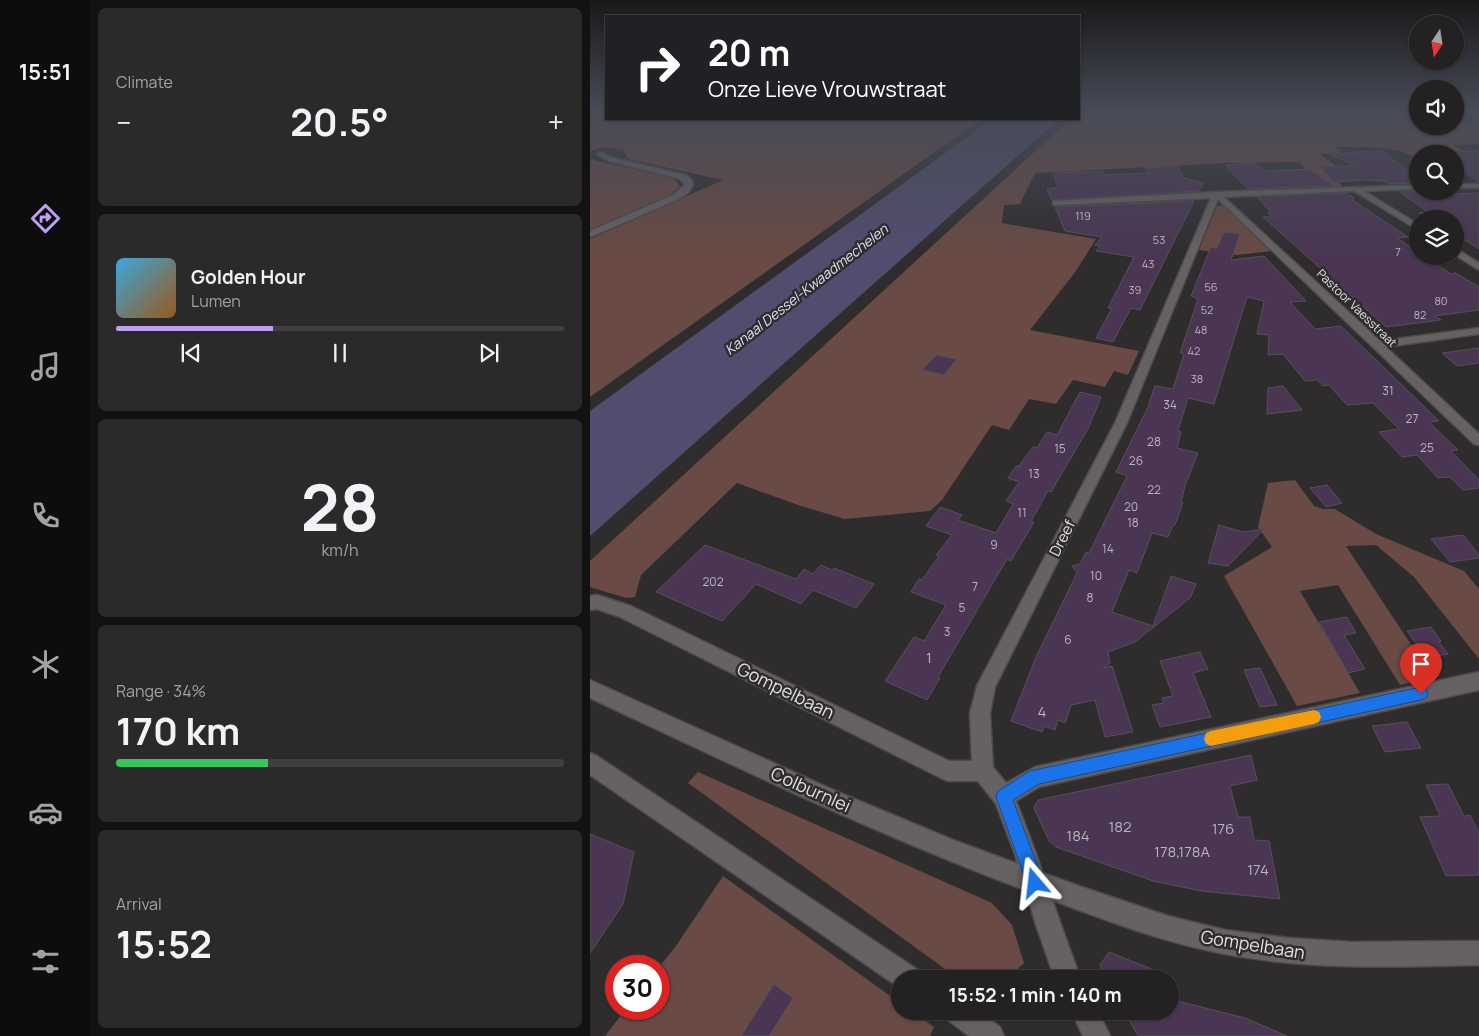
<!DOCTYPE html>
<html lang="en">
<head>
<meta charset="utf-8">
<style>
	:root { --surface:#232122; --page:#2b292a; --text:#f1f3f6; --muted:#a3a3a5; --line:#403e40; --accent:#bca0f2 }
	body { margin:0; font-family:Manrope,sans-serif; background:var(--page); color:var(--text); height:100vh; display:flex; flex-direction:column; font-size:19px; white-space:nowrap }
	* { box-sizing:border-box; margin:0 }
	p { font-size:16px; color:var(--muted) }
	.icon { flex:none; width:28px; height:28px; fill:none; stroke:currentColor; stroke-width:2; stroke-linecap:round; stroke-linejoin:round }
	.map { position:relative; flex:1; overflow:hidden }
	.details { display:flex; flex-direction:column; gap:8px; padding:8px; background:#131213; width:500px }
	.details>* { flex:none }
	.hud { position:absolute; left:15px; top:15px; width:475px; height:105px; border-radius:0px; box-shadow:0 1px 4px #0004,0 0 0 1px var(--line); background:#202124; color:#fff; overflow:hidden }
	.needle { width:32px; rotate:192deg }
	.fabs { position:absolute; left:819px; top:15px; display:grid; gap:10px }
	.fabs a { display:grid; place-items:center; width:55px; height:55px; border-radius:50%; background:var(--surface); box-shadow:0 1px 4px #0004,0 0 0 1px var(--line); font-size:25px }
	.speed { position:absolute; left:15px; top:955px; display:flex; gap:10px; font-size:25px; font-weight:700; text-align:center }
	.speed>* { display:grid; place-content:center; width:65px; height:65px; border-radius:50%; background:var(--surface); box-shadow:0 1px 4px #0004,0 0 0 1px var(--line); line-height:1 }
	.speed .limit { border:8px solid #d22; background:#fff; color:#111 }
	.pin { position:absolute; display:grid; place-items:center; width:42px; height:42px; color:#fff; margin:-51px -21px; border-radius:50% 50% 50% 0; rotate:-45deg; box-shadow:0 0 5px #0007 }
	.pin .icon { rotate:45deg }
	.me { position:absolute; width:55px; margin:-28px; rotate:343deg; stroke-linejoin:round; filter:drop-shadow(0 0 4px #0008) }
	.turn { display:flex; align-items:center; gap:18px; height:105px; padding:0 20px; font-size:22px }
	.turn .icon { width:65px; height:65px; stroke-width:2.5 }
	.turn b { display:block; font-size:35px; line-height:42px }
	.big { font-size:38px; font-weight:700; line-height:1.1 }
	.details .tile { flex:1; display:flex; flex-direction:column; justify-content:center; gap:8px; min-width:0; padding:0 18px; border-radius:8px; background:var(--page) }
	.details .dial { align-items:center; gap:0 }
	.dial b { font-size:65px; line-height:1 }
	.song { display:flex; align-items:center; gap:15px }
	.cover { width:60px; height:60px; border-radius:8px; background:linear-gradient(135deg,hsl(200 70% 55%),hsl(30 70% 35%)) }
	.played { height:5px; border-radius:2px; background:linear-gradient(90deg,var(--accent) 35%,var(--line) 35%) }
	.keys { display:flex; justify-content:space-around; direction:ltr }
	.heat { display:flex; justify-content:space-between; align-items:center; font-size:28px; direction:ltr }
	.charge { height:8px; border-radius:4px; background:linear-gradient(90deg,#34c759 34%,var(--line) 0) }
	.trip { position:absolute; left:301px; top:970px; width:288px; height:50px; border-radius:25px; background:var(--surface); box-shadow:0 1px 4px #0004,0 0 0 1px var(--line); font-weight:700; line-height:50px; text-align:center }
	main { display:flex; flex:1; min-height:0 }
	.dock { display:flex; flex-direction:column; width:90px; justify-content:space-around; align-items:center; background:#0e0d0e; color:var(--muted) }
	.dock .icon { width:35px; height:35px }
	.dock .on { color:var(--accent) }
	.dock b { font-size:22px; color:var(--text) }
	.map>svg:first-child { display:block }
</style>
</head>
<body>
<main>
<nav class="dock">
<b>15:51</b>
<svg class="icon on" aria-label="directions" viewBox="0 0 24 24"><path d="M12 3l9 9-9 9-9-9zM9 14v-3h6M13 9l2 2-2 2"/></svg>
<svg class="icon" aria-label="music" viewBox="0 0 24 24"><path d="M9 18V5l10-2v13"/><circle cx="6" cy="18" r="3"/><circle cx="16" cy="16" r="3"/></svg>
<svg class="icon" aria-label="phone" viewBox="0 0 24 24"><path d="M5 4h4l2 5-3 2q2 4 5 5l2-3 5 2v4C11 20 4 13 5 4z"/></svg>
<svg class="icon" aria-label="climate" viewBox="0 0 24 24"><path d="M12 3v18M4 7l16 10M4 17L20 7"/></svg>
<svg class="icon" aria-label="car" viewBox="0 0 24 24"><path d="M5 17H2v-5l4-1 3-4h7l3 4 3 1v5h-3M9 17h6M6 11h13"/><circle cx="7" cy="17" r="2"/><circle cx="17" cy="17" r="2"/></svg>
<svg class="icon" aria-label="filters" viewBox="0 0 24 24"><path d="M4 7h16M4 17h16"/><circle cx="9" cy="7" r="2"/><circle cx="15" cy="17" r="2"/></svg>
</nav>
<section class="details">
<div class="tile"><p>Climate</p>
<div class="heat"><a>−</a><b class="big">20.5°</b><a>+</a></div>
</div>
<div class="tile">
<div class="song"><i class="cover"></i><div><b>Golden Hour</b><p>Lumen</p></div></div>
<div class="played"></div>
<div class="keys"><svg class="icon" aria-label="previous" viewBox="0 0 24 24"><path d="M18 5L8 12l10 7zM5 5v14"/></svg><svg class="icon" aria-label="pause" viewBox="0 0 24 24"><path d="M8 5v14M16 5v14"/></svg><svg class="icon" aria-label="next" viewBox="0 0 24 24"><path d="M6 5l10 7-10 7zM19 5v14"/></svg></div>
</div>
<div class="tile dial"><b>28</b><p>km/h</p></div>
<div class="tile"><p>Range · 34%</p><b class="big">170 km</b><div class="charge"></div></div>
<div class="tile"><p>Arrival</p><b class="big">15:52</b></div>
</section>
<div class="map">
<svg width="889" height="1036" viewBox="0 0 889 1036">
	<rect width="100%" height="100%" fill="#2f2c2e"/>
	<g fill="#694a44">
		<path d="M0,110H16V119H391L0,397V239L133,180L38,159L33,150L13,147L0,151Z"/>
		<path d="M490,110H806L813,121H827L828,126H865V122L885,123L876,110H889V144L863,145L889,161L865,154H828L827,159C810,145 768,147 745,147L753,153L730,154L750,169H735L753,187H732L709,162L636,163L445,173L430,204L414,205L412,223L506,239L486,271L440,330L549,351L538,375L524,371L515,387L483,380L466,404L439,399L419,430L402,425L352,500L340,511L255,519L211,506L147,483L51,575L45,597L36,598L0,587V561L480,119H489Z"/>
		<path d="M0,159L85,179L90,187L78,196L0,230Z"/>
		<path d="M634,205L638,208L683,251L646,255L609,250L627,206Z"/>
		<path d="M705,480L724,506L733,509H745L786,534L874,571L889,589V659L824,577L786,545L756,546L843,678L810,685L748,585L710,591L770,693L707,706L634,576L682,547L668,527L678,483Z"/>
		<path d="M108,772L402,903L422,925L434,963L417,979H369L98,783Z"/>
		<path d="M133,876L310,1003V1011H322L344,1027L340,1036H15L36,1009H69V967L86,946Z"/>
	</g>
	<path fill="#524d6e" d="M402,119H469L0,536V411Z"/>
	<g fill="#4a3652" stroke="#545255">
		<path d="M792,151L828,178V183L799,184L794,181L775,180L744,182L729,166H765L742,155L765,152Z"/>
		<path d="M889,151V182L865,166V154H848L845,152Z"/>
		<path d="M665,163L674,171L719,169L745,186L658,189L635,165Z"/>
		<path d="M587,166L594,178L613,183L609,191L462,200L457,189L468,187L463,173L512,171L514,175L559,173L555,168Z"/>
		<path d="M844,191L847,194L889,193V249L865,234V219H839L829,213L838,212L810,192Z"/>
		<path d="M756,193L764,198L762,200L818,237L807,238L828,252V256H834L861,274L866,273L889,287V310L845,316L851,320L796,327L673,217H683L678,213L681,212L667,197Z"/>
		<path d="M604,201L550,310L541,308L523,342L506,338L522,308H518L544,257L506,251L510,246L505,245L512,237L475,231L465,207Z"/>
		<path d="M634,232L650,234L641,260L674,256L716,301L700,302L725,329L751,326L849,421L839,422L868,450L861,451L889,480V488L873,490L860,477L848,478L827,455L812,457L789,432L809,429L783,403L757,405L739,385L733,386L728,380L715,381L693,354L678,355L679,335L667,334L674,301L657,297L624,404L598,398L588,431L591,432L587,448L608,453L595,486L591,502H593L585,525H583L578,537L562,533L547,573L539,570L522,612L563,626L581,576L606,584L600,598L545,642L518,652L520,663L513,668L522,666L543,732L515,737L505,700L481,705L475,723L468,720L465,730L454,726L452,732L421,721L446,657L487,573L482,566L490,564L496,552L499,553L537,476L526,472L560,403H559L565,386L583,389L594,354L590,353L608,299L601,296L621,247L627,248Z"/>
		<path d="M889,348V363L867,366L852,353Z"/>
		<path d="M346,355L367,359L354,375L332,370Z"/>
		<path d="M693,386L712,410L677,414L678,388Z"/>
		<path d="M490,392L511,397L499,427L461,492L458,491L441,521L444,522L421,561L417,559L348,677L350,678L337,700L295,681L324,637L334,641L356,605L321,592L329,579L332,580L349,556L346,555L362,535L336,526L350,507L372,515L368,520L406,533L423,504L416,501L429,482L418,478L426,466H429L443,447L447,448L457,432L467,435Z"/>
		<path d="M737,485L752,503L736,507L720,488Z"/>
		<path d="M629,525L653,532L674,529L638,566L618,563Z"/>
		<path d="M873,535L889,555V558L860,562L841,539Z"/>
		<path d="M115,545L206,579L214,569L223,574L231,565L242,570L244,568L284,584L266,608L223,590L211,604L166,584L132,621L66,592Z"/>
		<path d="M757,617L766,633L754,635L775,669L758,673L729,622Z"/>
		<path d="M841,627L851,641L849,642L858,654L837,658L817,631Z"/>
		<path d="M610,652L618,669L603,673L621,717L570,727L562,705L574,703L572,698L583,696L570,661Z"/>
		<path d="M670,668L687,705L670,707L654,670Z"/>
		<path d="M817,722L831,748L795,752L782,726Z"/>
		<path d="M661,755L667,780L640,786L648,817H660L664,840L679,841L690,899L611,891L563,881L466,847L459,841L444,808L448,800Z"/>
		<path d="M858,784L874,816L880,815L889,833V875L856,876L830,817L850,816L836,785Z"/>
		<path d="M0,834L44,852L33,904L0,953Z"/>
		<path d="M519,952L584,978V979H517L510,965Z"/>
		<path d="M184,984L203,998L179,1036H151Z"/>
		<path d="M580,999L655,1018L697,1036H548L534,1011H580Z"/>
	</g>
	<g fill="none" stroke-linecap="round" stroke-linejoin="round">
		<defs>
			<g id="minor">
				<path d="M8,153H12L23,158L96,175L101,179L103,185L98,193L89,199L0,237V231L83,195L95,185L90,179L19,161L8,155Z"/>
				<rect x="865" y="184" width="24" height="4"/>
				<path d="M828,185V189L774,191L828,224V230L764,191L634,197L790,341L889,328V334L796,347L889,434V445L884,444L628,199L537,423L405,687L400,713L403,767L416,783L445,767L889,672V690L449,787L426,801C450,860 468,920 491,979H465L446,925L425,854L406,804L388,781H358L351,778L30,617L7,609L0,610V596L7,595L41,606L359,761H382L380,713L387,686L525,423L621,198L466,205H463V201L626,192Z"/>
				<path d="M865,248L889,263V270L865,255Z"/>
				<path d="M0,753L7,756L328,970L332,979H310V988L0,775Z"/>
				<path d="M354,1011H389L410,1027L414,1036H379L358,1020Z"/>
				<path d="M481,1011H508L520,1036H493Z"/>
			</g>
			<path id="tertiary" d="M0,680L248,792L363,840L486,885L578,916L635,930L699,938L762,942L889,941V965C804,967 718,970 635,954C574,943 516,920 459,899C302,842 151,769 0,698Z"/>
		</defs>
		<use href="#minor" stroke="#4c4a4b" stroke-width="3"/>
		<use href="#tertiary" stroke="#4c4a4b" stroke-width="3"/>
		<use href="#minor" fill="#666264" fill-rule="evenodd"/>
		<use href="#tertiary" fill="#666264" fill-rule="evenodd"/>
	</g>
	<linearGradient id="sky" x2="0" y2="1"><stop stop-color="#1a1819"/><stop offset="0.43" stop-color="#474b57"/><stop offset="1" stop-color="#474b57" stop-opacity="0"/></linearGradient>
	<rect width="889" height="255" fill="url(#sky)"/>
	<path fill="#1a73e8" stroke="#114b97" d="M831,687L836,689L838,694L836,698L831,700L449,784L423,800L454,883L451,889L445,892L439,889L406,797L408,791L440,771Z"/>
	<path fill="#f59e0b" d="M724,710L729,712L731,717L729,722L724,724L621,746L616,744L614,739L616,733L621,731Z"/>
	<g text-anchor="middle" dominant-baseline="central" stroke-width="5" stroke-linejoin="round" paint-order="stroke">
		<g font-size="11" fill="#bbb5bc">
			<text x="493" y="215">119</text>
			<text x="569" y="239">53</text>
			<text x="808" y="251">7</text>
			<text x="558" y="263">43</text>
			<text x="621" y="286">56</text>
			<text x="545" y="289">39</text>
			<text x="851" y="300">80</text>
			<text x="617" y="309">52</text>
			<text x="830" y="314">82</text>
			<text x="611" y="329">48</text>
			<text x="604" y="350">42</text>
			<text x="607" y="378">38</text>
		</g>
		<g font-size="12" fill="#e1dfe0" stroke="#2f2c2e">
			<text transform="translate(767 308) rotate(44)">Pastoor Vaesstraat</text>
		</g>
		<g font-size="12" fill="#bbb5bc">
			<text x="798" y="390">31</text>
			<text x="580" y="404">34</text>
			<text x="822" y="418">27</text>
			<text x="564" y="441">28</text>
			<text x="837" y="447">25</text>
			<text x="470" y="448">15</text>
			<text x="546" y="460">26</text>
			<text x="444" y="473">13</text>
			<text x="564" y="489">22</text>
			<text x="541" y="506">20</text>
			<text x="432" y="512">11</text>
			<text x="543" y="522">18</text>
			<text x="404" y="544">9</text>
			<text x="518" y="548">14</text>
			<text x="506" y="575">10</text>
			<text x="123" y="581">202</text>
			<text x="385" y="586">7</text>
			<text x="500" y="597">8</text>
			<text x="372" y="607">5</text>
			<text x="357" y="631">3</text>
			<text x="478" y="639">6</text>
		</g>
		<g font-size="14" font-style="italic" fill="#e3e0f9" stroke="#2f2c2e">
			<text transform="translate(216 289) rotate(-38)">Kanaal Dessel-Kwaadmechelen</text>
		</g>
		<g font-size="15" fill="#e1dfe0" stroke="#2f2c2e">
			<text transform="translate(472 538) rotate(-63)">Dreef</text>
		</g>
		<g font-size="15" fill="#bbb5bc">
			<text x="339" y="657">1</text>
			<text x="452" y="711">4</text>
			<text x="530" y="826">182</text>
			<text x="633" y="828">176</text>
			<text x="488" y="835">184</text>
			<text x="592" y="851">178,178A</text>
			<text x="668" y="869">174</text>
		</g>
		<g font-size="18" fill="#e1dfe0" stroke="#2f2c2e">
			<text transform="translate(196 690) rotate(26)">Gompelbaan</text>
			<text transform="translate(221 789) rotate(24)">Colburnlei</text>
			<text transform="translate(663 944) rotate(9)">Gompelbaan</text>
		</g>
	</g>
</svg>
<div class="fabs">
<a><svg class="needle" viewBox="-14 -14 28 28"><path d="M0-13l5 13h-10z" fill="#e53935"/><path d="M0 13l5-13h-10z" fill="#a3a3a5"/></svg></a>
<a><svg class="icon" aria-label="sound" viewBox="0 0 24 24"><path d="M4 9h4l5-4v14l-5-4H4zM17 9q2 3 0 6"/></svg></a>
<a><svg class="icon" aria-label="search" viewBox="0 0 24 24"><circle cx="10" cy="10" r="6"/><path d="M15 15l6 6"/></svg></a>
<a><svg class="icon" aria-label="layers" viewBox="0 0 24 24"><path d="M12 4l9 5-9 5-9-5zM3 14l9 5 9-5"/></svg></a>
</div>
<div class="speed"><div class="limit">30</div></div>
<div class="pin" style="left:831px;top:694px;background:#d93025"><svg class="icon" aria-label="arrive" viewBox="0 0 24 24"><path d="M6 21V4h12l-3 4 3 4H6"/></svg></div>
<svg class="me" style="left:445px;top:883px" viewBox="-20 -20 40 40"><path d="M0-17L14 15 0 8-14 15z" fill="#1a73e8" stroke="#fff" stroke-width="4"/></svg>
<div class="trip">15:52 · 1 min · 140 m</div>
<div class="hud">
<div class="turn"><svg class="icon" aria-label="right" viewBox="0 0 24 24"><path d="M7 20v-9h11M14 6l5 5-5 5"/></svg><div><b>20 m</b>Onze Lieve Vrouwstraat</div></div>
</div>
</div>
</main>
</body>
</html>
